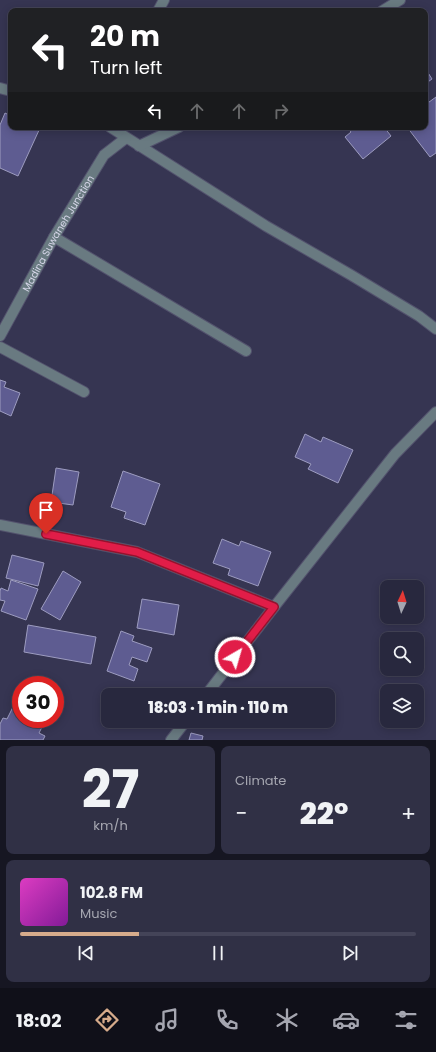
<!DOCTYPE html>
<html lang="en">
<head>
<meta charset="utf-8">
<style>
	:root { --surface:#28283e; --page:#303045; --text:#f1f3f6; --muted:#a5a6b0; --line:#444458; --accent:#d6ab8b }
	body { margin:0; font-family:Poppins,sans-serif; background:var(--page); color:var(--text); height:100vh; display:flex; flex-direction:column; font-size:15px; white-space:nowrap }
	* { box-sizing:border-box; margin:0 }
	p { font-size:13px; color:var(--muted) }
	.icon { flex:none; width:22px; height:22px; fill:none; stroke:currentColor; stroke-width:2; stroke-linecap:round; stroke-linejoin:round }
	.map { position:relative; height:740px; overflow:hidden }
	.drawer { display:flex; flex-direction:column; gap:6px; padding:6px; background:#161622; flex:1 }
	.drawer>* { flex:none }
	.hud { position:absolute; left:8px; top:8px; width:420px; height:122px; border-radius:8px; box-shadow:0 2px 10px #0003,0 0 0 1px var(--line); background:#202124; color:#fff; overflow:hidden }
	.needle { width:26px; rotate:4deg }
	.controls { position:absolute; left:380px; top:580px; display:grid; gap:8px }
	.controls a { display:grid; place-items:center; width:44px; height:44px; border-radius:8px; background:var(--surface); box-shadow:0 2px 10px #0003,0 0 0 1px var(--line); font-size:20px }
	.speed { position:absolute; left:12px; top:676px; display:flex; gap:8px; font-size:20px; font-weight:700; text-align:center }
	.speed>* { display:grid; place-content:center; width:52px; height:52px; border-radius:50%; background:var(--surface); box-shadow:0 2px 10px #0003,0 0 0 1px var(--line); line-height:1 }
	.speed .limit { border:6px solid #d22; background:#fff; color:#111 }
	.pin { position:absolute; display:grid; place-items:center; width:34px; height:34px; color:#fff; margin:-41px -17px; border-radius:50% 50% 50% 0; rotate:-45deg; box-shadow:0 0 4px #0007 }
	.pin .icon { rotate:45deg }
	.me { position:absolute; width:44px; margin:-22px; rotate:38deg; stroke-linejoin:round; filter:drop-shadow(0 0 3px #0008) }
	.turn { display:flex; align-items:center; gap:14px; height:84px; padding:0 16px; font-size:18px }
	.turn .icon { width:52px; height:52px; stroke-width:2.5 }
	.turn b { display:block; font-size:28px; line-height:34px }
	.lanes { display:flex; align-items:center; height:38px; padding:0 16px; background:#0003; justify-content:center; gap:20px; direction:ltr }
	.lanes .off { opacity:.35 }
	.big { font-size:30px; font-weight:800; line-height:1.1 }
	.drawer .tile { flex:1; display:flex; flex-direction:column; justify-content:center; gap:6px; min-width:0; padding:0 14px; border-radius:8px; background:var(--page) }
	.drawer .dial { align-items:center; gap:0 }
	.dial b { font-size:52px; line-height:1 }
	.song { display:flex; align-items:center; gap:12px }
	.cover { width:48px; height:48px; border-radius:6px; background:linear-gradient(135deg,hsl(310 70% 55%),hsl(290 70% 35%)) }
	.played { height:4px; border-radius:2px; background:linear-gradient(90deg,var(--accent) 30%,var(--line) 30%) }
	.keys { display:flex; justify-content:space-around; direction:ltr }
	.heat { display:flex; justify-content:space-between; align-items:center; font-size:22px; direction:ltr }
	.drawer .tiles { flex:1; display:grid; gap:6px; grid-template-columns:1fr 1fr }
	.tile:last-child { grid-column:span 2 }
	.trip { position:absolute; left:101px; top:688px; width:234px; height:40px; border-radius:8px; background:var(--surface); box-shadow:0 2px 10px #0003,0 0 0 1px var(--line); font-weight:800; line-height:40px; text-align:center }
	.menu { display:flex; height:64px; justify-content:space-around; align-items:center; background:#101019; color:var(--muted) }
	.menu .icon { width:28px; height:28px }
	.menu .selected { color:var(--accent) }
	.menu b { font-size:18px; color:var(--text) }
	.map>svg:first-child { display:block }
</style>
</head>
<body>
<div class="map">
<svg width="436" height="740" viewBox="0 0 436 740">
	<rect width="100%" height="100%" fill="#363552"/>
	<g fill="#5e5c91" stroke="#9d9cc0">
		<path d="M425,68L432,79L425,84Z"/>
		<path d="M436,97V153L430,157L407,127H425V105Z"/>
		<path d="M5,113L11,116V127H37L40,128L18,176L0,168V125Z"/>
		<path d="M347,127H384L391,136L363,159L345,137L351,132Z"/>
		<path d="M0,380L6,382L4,387L20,393L11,416L0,411Z"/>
		<path d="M305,434L321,442L323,437L353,450L338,483L308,469L311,464L295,457Z"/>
		<path d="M56,468L79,472L73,505L51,502Z"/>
		<path d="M123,471L160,484L145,525L124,518L126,512L111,507Z"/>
		<path d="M222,539L239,546L241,541L271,552L258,586L228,575L230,569L213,563Z"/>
		<path d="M12,555L44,563L38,586L6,578Z"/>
		<path d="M63,571L81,582L60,620L41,609Z"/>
		<path d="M11,580L38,589L26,620L1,611L5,601L0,600V591L1,588L8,591Z"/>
		<path d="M142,599L179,605L174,635L137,628Z"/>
		<path d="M28,625L96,637L91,664L24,652Z"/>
		<path d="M121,631L134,636L132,641L152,648L147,662L132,657L129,665L138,669L134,681L107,671Z"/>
		<path d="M14,705L21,709V719H40L45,721L39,733L45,736L43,740H0V724L3,718L7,719Z"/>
		<path d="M191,733L203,736L202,740H189Z"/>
	</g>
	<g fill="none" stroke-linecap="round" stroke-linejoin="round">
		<defs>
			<g id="minor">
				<path d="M158,11L164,0"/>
				<path d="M382,11L400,0"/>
				<path d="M0,88L11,91"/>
				<path d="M110,127L266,226L351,275L419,316L436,329"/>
				<path d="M139,146L179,127"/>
				<path d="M54,237L246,351"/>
				<path id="s1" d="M0,336L54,237L104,155L126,138"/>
				<path d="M0,347L84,392"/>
				<path d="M0,525L137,552L274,607L206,695"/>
				<path d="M274,607L395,454L436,412"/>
				<path d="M171,740L186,721"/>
			</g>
		</defs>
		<use href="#minor" stroke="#53526d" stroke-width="12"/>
		<use href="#minor" stroke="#697a81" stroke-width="10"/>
	</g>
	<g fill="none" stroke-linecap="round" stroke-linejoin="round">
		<defs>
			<path id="route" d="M46,534L137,552L274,607L235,657"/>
		</defs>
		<use href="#route" stroke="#92132f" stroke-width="10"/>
		<use href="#route" stroke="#e11d48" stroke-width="7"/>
	</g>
	<g text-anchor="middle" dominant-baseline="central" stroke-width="4" stroke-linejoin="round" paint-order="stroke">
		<g font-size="10" fill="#d6d6e9" stroke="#1e1e2c">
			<text stroke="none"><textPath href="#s1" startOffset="118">Madina Suwaneh Junction</textPath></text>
		</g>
	</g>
</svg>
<div class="controls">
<a><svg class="needle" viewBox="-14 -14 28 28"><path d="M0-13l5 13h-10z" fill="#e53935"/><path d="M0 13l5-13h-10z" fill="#a5a6b0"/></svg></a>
<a><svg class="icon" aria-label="search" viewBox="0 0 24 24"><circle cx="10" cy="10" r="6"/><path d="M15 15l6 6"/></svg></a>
<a><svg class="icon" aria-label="layers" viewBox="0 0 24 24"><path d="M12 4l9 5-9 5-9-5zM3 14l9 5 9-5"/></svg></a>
</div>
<div class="speed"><div class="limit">30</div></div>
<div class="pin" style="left:46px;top:534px;background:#d93025"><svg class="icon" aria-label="arrive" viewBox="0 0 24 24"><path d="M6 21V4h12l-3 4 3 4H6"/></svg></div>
<svg class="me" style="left:235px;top:657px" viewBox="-20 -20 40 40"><circle r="17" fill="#e11d48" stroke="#fff" stroke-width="3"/><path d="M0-11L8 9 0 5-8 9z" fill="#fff"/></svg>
<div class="trip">18:03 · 1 min · 110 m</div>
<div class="hud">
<div class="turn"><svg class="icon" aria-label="left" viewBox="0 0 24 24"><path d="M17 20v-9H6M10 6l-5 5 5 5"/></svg><div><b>20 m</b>Turn left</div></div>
<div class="lanes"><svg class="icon" aria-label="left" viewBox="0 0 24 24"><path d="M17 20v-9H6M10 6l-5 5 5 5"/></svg><svg class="icon off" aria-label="ahead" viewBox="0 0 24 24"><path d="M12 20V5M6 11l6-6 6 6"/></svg><svg class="icon off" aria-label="ahead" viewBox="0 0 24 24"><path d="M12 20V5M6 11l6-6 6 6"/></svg><svg class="icon off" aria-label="right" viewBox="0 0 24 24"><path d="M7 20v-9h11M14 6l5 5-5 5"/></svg></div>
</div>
</div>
<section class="drawer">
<div class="tiles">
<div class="tile dial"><b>27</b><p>km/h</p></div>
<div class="tile"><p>Climate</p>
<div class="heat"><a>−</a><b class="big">22°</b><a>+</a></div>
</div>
<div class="tile">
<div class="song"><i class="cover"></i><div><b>102.8 FM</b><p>Music</p></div></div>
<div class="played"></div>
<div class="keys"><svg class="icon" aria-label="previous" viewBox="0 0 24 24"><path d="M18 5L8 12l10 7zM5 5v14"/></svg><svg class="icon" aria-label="pause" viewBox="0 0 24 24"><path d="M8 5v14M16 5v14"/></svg><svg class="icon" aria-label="next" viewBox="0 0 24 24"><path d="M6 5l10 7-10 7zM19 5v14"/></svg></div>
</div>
</div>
</section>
<nav class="menu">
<b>18:02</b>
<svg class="icon selected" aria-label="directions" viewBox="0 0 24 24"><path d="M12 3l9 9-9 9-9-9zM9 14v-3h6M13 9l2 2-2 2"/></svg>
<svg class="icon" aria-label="music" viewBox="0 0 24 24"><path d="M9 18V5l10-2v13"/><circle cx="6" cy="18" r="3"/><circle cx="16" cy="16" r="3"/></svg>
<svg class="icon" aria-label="phone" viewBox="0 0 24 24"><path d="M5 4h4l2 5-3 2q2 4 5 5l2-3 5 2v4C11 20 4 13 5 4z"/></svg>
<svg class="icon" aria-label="climate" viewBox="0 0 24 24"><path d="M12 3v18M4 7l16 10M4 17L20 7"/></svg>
<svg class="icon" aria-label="car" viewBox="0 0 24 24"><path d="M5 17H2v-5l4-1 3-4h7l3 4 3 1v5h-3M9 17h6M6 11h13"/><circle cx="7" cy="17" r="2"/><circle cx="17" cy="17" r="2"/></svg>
<svg class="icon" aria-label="filters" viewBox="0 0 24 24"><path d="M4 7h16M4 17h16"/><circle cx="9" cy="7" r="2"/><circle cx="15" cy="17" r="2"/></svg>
</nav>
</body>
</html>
